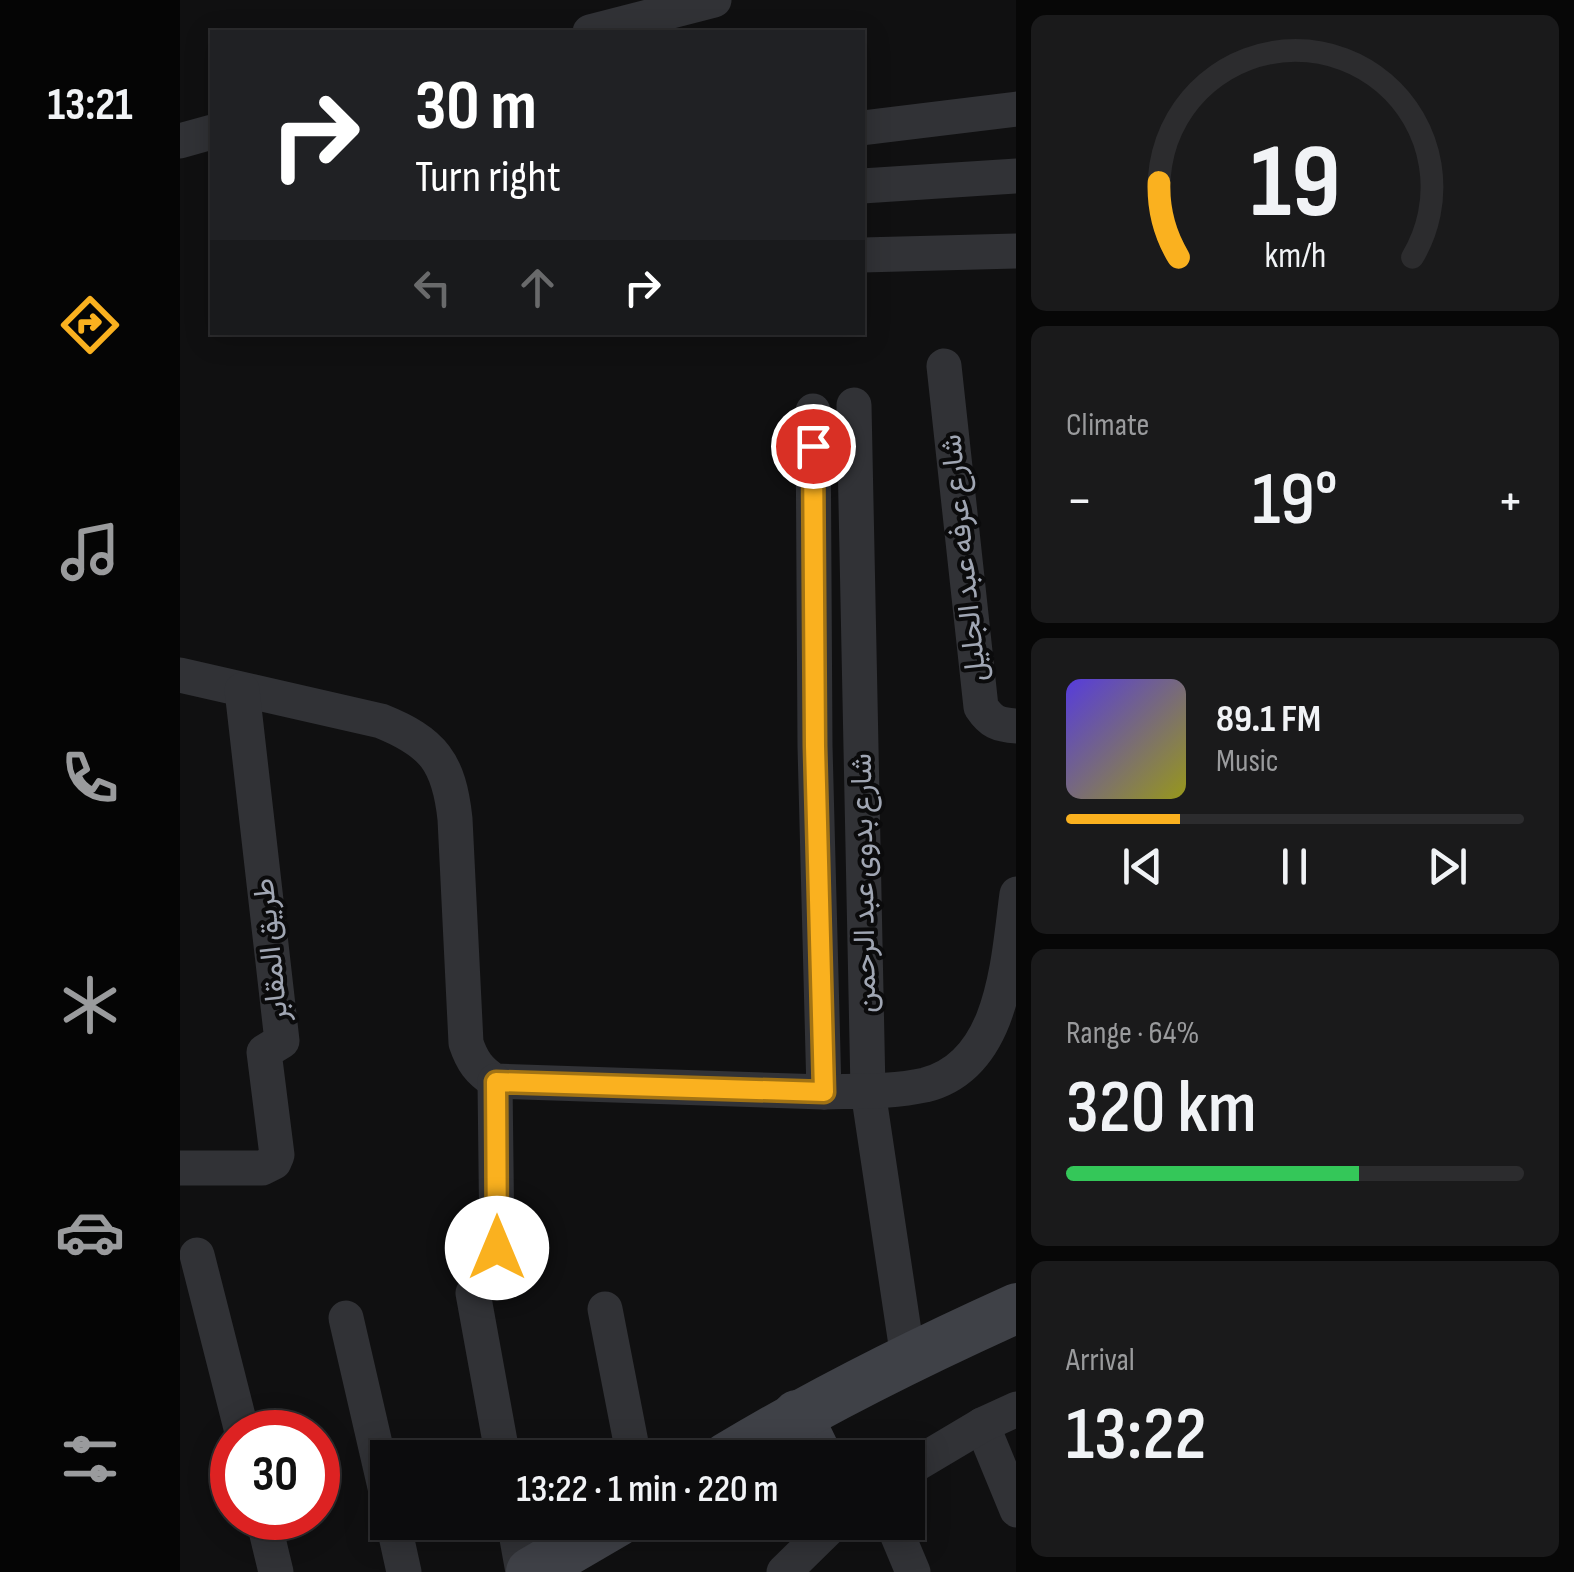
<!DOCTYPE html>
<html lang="en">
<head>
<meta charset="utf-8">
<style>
	:root { --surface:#0c0c0d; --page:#1a1a1b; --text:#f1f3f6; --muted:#9a9b9d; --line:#2c2c2e; --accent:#fab11f }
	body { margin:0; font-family:"Sofia Sans Condensed",Vazirmatn,sans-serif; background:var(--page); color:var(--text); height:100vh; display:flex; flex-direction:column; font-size:38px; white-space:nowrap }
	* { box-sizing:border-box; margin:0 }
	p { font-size:32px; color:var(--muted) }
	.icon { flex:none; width:55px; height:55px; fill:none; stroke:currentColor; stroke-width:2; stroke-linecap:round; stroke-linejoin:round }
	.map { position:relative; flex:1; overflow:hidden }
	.side { display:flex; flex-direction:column; gap:15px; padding:15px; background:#070707; width:558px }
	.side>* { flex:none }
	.banner { position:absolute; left:30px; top:30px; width:655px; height:305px; border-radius:0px; box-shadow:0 5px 25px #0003,0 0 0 2px var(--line); background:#202124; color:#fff; overflow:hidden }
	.speed { position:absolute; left:30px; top:1410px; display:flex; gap:20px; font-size:50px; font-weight:700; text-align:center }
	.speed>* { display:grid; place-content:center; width:130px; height:130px; border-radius:50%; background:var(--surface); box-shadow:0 5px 25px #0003,0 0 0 2px var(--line); line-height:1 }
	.speed .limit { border:15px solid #d22; background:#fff; color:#111 }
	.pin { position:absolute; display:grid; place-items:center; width:85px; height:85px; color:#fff; margin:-42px; border:5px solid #fff; border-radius:50%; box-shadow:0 2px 10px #0007 }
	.me { position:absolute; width:110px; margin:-55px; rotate:0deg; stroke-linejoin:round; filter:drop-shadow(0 0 8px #0008) }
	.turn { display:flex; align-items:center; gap:35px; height:210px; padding:0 40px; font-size:45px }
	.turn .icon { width:130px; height:130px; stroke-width:2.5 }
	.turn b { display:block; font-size:70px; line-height:85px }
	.lanes { display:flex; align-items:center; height:95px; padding:0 40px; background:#0003; justify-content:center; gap:50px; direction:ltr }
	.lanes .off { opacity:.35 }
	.big { font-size:75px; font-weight:600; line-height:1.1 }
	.side .widget { flex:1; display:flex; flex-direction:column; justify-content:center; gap:15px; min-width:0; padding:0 35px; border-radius:15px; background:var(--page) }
	.side .dial { align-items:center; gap:0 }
	.dial svg { height:260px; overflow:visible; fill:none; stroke:var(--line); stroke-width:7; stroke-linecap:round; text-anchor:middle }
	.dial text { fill:var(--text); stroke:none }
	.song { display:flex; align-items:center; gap:30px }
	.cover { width:120px; height:120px; border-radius:15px; background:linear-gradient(135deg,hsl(250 70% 55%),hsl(60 70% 35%)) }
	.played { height:10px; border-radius:5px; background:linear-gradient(90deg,var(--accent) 25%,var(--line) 25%) }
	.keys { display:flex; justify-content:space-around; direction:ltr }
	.heat { display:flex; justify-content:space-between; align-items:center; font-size:55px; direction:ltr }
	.charge { height:15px; border-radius:8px; background:linear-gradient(90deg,#34c759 64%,var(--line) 0) }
	.trip { position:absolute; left:190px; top:1440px; width:555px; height:100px; border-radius:0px; background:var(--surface); box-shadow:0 5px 25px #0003,0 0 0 2px var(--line); font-weight:600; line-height:100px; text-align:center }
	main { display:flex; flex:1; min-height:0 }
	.menu { display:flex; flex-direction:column; width:180px; justify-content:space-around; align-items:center; background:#050505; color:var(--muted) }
	.menu .icon { width:70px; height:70px }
	.menu .selected { color:var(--accent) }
	.menu b { font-size:45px; color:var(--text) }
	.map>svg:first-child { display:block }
</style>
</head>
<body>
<main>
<nav class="menu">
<b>13:21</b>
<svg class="icon selected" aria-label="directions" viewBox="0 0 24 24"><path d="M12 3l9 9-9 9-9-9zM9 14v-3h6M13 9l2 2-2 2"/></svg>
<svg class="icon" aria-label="music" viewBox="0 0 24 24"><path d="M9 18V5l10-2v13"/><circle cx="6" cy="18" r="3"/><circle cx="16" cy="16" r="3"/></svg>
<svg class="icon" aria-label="phone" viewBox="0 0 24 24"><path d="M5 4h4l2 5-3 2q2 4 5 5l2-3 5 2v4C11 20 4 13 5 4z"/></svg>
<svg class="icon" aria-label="climate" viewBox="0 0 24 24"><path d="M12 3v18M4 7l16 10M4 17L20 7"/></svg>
<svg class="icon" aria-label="car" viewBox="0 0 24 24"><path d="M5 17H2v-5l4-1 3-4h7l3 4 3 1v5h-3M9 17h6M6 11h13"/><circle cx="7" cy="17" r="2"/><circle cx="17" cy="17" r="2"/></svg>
<svg class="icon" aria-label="filters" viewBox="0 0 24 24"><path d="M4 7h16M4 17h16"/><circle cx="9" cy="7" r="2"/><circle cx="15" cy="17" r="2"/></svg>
</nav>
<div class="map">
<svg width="837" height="1572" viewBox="0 0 837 1572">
	<rect width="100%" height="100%" fill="#101011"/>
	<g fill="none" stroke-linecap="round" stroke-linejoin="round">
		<g stroke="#313236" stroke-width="35">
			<path d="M410,32L534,0"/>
			<path d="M682,128L837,109"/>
			<path d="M0,141L32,132"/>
			<path d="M682,186L837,176"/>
			<path d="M682,255L837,251"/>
			<path d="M764,366L801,707C811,722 818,725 837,726"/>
			<path d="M674,405L688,1091L728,1358"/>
			<path d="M633,411L635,746L644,1092"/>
			<path d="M0,675L201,721C253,742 269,762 275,819L286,1043C292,1061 299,1071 315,1081L644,1092C677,1091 713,1092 745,1085C825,1065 828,959 837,894"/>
			<path d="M315,1081L317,1249"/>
			<path d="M0,1168H82L94,1162L97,1155L84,1052L102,1041L62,690"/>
			<path d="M17,1255L62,1432"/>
			<path d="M293,1293L323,1458"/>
			<path d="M425,1309L454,1458"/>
			<path d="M166,1318L208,1500"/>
			<path d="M802,1425L837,1510"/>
			<path d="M728,1469L802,1425L837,1409"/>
			<path d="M83,1518L96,1572"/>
			<path d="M213,1522L224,1572"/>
			<path d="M334,1522L343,1572"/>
			<path d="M712,1522L733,1572"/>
			<path d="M604,1572L655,1522"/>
		</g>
		<g stroke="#3f4147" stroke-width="50">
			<path d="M617,1415L638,1458"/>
			<path d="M546,1458C640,1401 737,1353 837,1308"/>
			<path d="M351,1572L437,1522"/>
		</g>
	</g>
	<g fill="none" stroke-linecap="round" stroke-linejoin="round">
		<defs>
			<path id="route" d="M317,1248L316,1082L644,1092L635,746L633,446"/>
		</defs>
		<use href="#route" stroke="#a27314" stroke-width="25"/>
		<use href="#route" stroke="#fab11f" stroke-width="18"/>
	</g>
	<g text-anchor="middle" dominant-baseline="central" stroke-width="8" stroke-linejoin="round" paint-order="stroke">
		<g font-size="30" fill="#a0a6b3" stroke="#0b0b0c">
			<text transform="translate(784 558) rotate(-96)">شارع عرفه عبد الجليل</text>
			<text transform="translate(684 883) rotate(-91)">شارع بدوى عبد الرحمن</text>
			<text transform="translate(91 950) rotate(-96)">طريق المقابر</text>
		</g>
	</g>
</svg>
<div class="speed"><div class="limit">30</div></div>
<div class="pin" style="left:633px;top:446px;background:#d93025"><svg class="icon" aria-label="arrive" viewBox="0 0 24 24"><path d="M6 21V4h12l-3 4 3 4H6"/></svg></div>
<svg class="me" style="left:317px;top:1248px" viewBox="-20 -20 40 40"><circle r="19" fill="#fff"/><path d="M0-13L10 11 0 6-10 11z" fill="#fab11f"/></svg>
<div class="trip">13:22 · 1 min · 220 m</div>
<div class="banner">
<div class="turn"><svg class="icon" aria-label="right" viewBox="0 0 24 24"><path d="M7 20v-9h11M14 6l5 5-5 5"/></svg><div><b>30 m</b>Turn right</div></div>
<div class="lanes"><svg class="icon off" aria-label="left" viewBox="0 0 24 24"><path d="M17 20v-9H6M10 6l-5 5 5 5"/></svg><svg class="icon off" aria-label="ahead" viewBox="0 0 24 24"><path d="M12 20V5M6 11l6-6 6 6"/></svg><svg class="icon" aria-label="right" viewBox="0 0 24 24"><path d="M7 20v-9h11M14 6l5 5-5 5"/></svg></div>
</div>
</div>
<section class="side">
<div class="widget dial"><svg viewBox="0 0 100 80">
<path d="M14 69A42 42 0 1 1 86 69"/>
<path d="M14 69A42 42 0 0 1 8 46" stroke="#fab11f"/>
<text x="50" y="56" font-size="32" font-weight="700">19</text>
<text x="50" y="72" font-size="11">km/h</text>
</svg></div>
<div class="widget"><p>Climate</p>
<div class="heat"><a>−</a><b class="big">19°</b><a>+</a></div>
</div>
<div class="widget">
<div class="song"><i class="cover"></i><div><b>89.1 FM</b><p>Music</p></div></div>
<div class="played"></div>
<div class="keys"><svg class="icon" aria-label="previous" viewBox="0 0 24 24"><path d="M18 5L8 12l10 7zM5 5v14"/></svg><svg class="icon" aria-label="pause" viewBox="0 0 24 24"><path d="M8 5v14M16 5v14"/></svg><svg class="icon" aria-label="next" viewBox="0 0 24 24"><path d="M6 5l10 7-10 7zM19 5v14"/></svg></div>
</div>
<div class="widget"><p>Range · 64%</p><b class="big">320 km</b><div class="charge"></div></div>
<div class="widget"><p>Arrival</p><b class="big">13:22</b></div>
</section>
</main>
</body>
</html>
